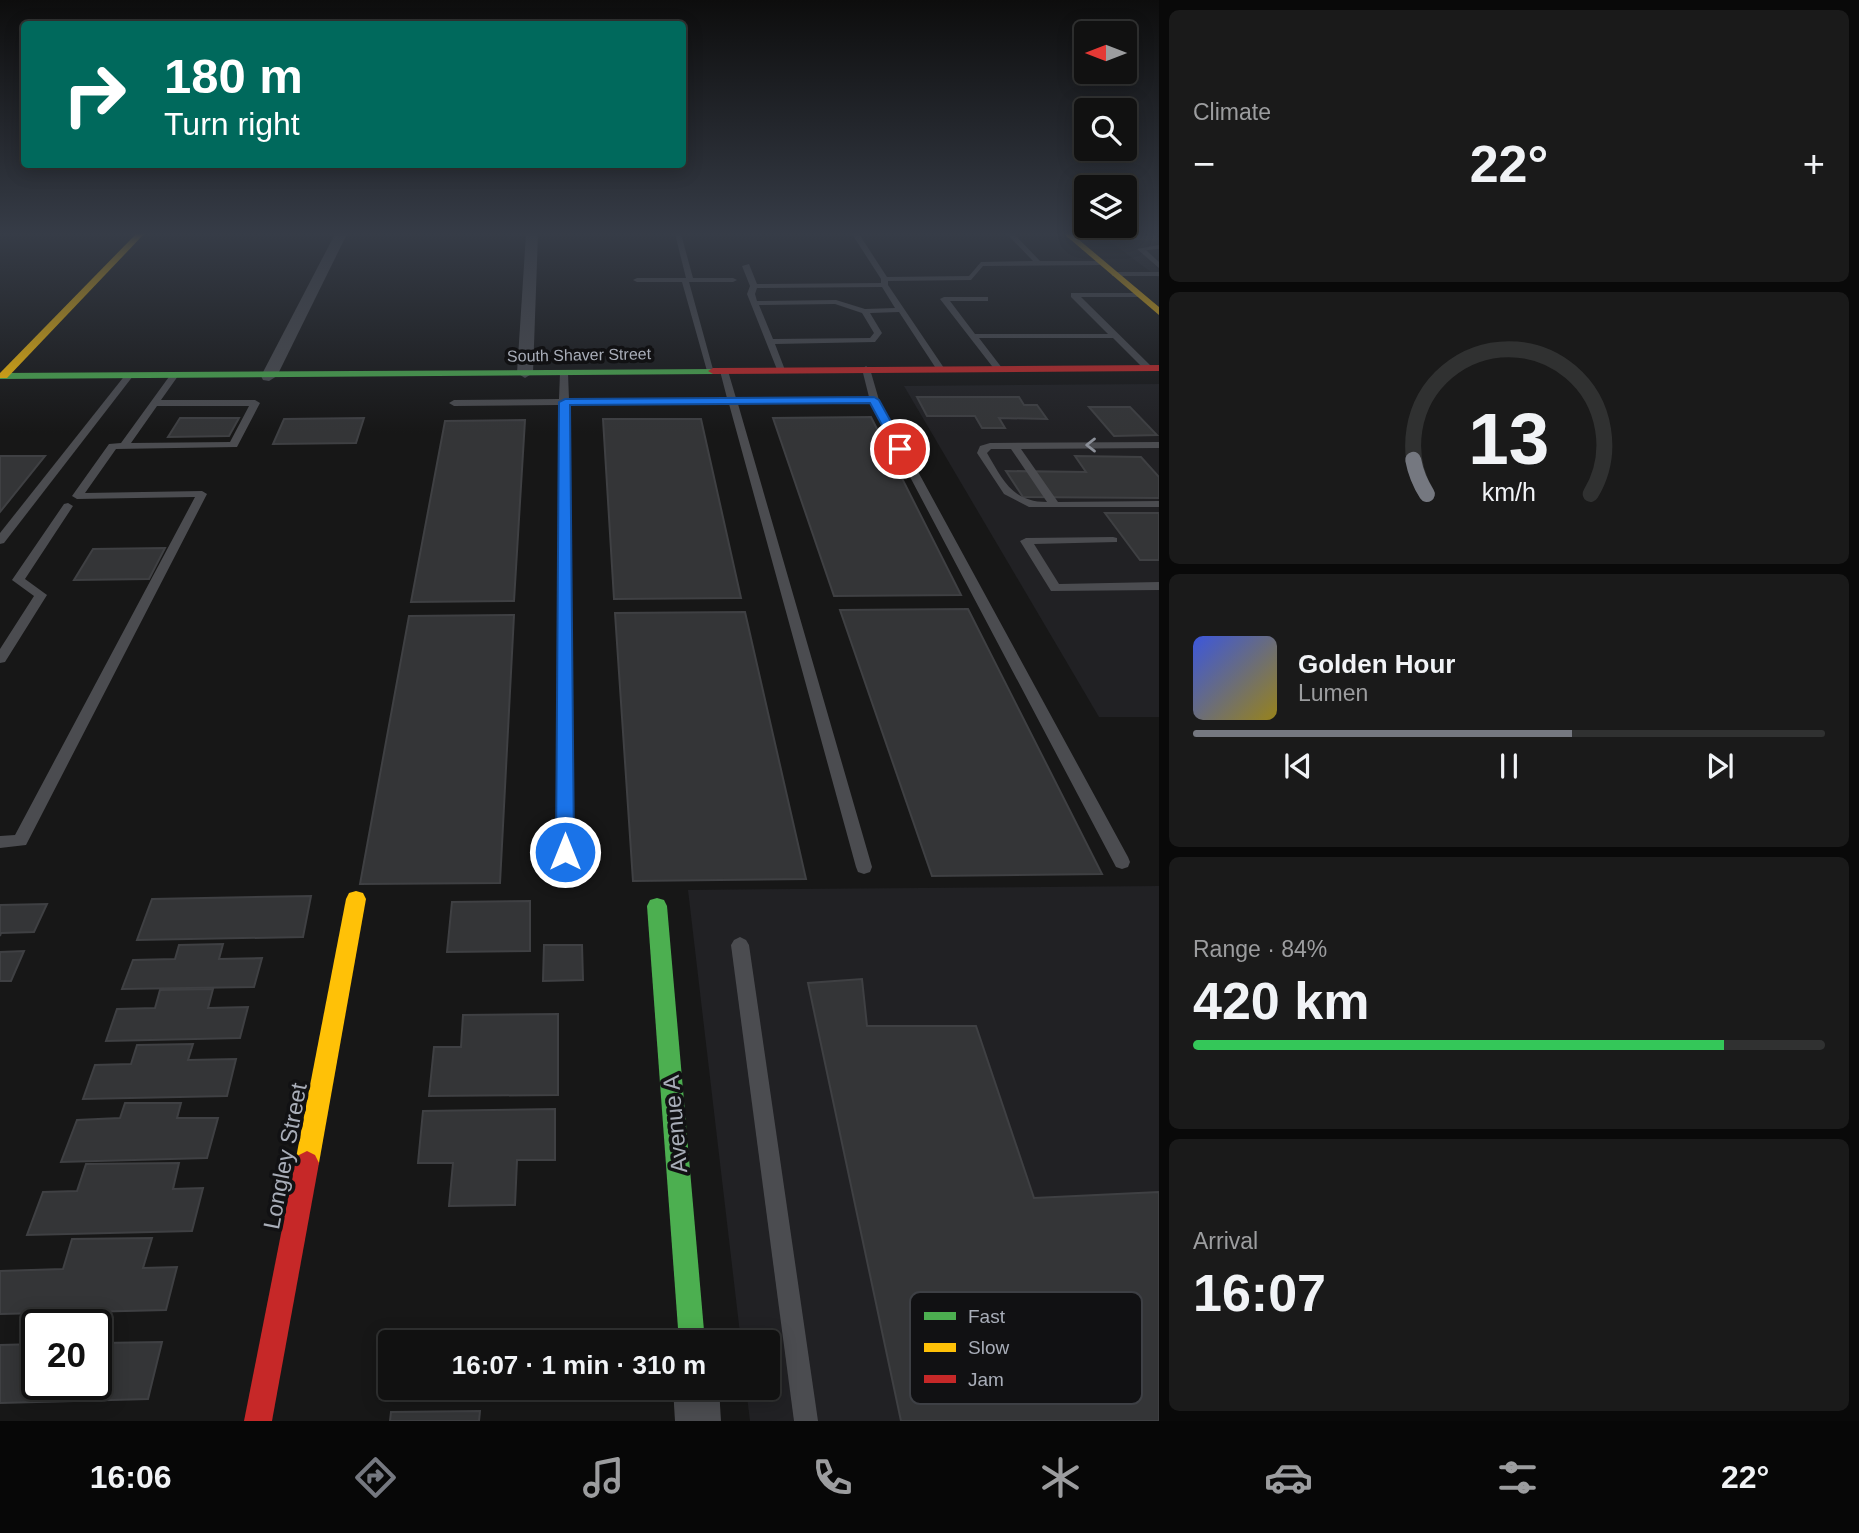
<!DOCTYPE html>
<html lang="en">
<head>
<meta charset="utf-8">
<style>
	:root { --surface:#111; --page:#1a1a1a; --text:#f1f3f6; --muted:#9c9d9f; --line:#303131; --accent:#757880 }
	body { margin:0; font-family:Arial,sans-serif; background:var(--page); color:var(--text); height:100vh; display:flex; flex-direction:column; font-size:26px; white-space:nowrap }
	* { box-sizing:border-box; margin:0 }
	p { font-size:23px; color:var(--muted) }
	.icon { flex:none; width:38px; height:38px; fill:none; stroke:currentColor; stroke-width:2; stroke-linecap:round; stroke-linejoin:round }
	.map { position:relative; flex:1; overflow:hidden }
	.panel { display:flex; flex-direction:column; gap:10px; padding:10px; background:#090909; width:700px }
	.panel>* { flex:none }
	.top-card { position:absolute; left:21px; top:21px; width:665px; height:147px; border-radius:7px; box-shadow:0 4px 18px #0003,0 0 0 2px var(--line); background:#00695c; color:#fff; overflow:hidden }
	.needle { width:46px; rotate:270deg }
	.buttons { position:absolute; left:1074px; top:21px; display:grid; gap:14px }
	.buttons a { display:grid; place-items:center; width:63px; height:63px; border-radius:7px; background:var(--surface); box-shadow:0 4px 18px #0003,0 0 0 2px var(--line); font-size:35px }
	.speed { position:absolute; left:21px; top:1309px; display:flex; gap:14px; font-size:35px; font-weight:700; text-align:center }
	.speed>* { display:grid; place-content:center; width:91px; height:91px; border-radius:50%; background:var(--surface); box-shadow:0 4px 18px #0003,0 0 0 2px var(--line); line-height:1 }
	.speed .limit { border:4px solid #111; border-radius:10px; background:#fff; color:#111 }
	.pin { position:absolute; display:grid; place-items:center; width:60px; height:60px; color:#fff; margin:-30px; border:4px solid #fff; border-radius:50%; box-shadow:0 2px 7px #0007 }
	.me { position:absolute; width:77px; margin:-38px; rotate:0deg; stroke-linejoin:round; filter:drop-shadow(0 0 5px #0008) }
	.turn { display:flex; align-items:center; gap:24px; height:147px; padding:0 28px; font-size:32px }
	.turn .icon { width:91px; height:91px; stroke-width:2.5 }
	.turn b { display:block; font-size:49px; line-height:60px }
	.big { font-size:52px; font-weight:700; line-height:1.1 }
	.panel .widget { flex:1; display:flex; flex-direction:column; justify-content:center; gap:10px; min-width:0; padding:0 24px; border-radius:10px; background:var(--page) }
	.panel .dial { align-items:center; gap:0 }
	.dial svg { height:182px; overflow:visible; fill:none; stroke:var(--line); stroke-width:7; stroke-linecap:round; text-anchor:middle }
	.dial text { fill:var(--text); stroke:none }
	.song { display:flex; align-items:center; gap:21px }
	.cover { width:84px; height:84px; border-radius:10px; background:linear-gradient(135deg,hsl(230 70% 55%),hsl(50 70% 35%)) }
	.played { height:7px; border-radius:4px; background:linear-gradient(90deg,var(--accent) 60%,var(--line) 60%) }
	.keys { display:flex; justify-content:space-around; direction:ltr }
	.heat { display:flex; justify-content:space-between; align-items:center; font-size:38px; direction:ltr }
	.charge { height:10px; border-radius:5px; background:linear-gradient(90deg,#34c759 84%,var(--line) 0) }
	.trip { position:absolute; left:378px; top:1330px; width:402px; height:70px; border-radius:7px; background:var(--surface); box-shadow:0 4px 18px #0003,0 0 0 2px var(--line); font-weight:700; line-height:70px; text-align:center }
	.menu { display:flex; height:112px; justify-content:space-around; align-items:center; background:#070707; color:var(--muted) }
	.menu .icon { width:49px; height:49px }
	.menu .selected { color:var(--accent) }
	.menu b { font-size:32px; color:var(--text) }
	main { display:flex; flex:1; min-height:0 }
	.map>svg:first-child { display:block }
</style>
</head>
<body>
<main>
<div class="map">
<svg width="1159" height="1421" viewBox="0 0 1159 1421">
	<rect width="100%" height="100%" fill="#171717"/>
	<g fill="#212124">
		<path d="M1100,234H1159V278Z"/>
		<path d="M1159,384V717H1099L904,386Z"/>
		<path d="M1159,886V1421H750L746,1388H768V1342H741L688,890Z"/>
	</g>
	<g fill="#343537" stroke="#3f4043" stroke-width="2">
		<path d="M917,397H1019L1024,405H1037L1047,419L999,418L1005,428H982L975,416H927Z"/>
		<path d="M1089,407H1130L1157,435L1114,436Z"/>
		<path d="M871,417L961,595L834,596L773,418Z"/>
		<path d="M180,418H239L229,436L168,437Z"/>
		<path d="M364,418L356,443L273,444L284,419Z"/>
		<path d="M603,419H701L741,598L614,599Z"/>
		<path d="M525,420L514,601L411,602L445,421Z"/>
		<path d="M0,456H45L0,512Z"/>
		<path d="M1075,456L1141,457L1159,477V498L1023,497L1006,471L1086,472Z"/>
		<path d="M1105,513H1159V560H1140Z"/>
		<path d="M165,548L149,579L74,580L93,549Z"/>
		<path d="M968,609L1102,874L932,876L840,610Z"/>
		<path d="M745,612L806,879L633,881L615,613Z"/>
		<path d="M514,615L500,883L360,884L409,616Z"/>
		<path d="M311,896L303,937L137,940L152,899Z"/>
		<path d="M530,901V951L447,952L452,902Z"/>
		<path d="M47,904L34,932L1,933L0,936V905Z"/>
		<path d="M223,944L219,959L262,958L254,987L122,989L133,960L175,959L179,945Z"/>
		<path d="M544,945H582L583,980L543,981Z"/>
		<path d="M24,951L11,981H0V952Z"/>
		<path d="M862,979L867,1026H976L1034,1198L1159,1192V1421H901L808,983Z"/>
		<path d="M213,989L208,1008L248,1007L240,1038L106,1041L117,1009L155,1008L160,990Z"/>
		<path d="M558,1014V1095L429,1096L434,1047H461L463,1015Z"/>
		<path d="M193,1044L188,1060L236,1059L227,1096L83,1099L95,1065L131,1064L137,1045Z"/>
		<path d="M125,1103H181L177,1118H218L207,1158L61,1162L77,1120L120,1118Z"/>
		<path d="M555,1109V1160H517L515,1205L449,1206L453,1163H418L423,1111Z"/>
		<path d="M179,1163L173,1189L203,1188L192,1231L27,1235L43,1192L77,1191L86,1164Z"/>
		<path d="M152,1238L143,1268L177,1267L166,1310L0,1314V1271L63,1269L72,1239Z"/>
		<path d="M105,1323L100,1343L162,1342L148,1399L0,1403V1345L37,1344V1384H96V1325H70Z"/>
		<path d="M480,1411L479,1421H390L391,1412Z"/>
	</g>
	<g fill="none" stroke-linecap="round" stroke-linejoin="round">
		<g fill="#4b4c50" fill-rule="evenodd">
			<path d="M675,234H681L693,278H733L737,280L733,282H689L714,373L707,371L682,282H637L633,280L637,278H686Z"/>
			<path d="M852,234H859L887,277L969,276L981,262L1033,261L1007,234H1014L1040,261H1101L1105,263L1101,265L983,266L971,280L888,281V285L944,368L943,370H937L899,312L870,313L882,333L875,342L775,344L785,370L778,372L747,294L750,286L742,266L749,264L757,284L881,283V279ZM882,287L895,308L865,309L836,300L757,301L755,294L757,288ZM835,304L862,313L874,333L870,338L773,339L759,305Z"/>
			<path d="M1122,234L1158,236L1159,240H1130Z"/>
			<path d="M1159,245V249L1146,250L1159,262V268L1137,249Z"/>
			<rect x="1112" y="272" width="47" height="4"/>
			<path d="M1071,293H1142V297H1081L1151,366V370H1145L1113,338H979L1002,368L995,370L940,299L944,297H988V301H950L975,334H1108L1071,297Z"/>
			<path d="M866,366L870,369L879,400L1128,857L1130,862L1128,867L1122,869L1116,867L871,403L738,404L872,867L870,872L864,874L858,872L856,867L729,404L569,405L573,852L571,857L565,858L559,857L557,852L559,405L454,406L449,403L454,400L559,399L560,373L564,370L568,373L569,399L727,398L720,371L724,368L728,371L736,398L869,397L862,369Z"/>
			<path d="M174,373L178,376L161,400H255L260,403L237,447L116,449L85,493L202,491L207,494L26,845L0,848V836L15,835L195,497L77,499L72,496L109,444L121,443L171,374ZM157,406H249L230,442L131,443Z"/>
			<path d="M126,374L133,376L4,543L0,544V533Z"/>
			<path d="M1159,442V448L1021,449L1058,502L1159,501V507H1029L1004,494L977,453L980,446L990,443ZM1011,449L1047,502C1012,502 1003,480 987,453L991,449Z"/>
			<path d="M68,503L73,506L25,579L47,595L5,662L0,663V649L34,596L12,580L64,504Z"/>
			<path d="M1113,537L1117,538V542L1034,544L1059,584L1159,582V590L1051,591L1020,541L1026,538Z"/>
			<path d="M740,937L746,940L749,945L818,1421H794L731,945L734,940Z"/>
		</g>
		<g fill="#4b4c50" fill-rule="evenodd">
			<path d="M335,234H347L277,376L269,381L263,380L261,376Z"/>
			<path d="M526,234H538L533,373L525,378L517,373Z"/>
			<path d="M673,1388H719L721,1421H675Z"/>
		</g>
		<g fill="#4caf50" fill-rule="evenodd">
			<path d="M716,369V373L713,374L0,379V373Z"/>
			<path d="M657,898L664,900L667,906L705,1342H679L647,906L650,900Z"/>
		</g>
		<g fill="#ffc107" fill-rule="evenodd">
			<path d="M136,234H144L7,378H0V373Z"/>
			<path d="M1064,234H1072L1159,307V315Z"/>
			<path d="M356,891L363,893L366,899L319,1163L315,1171L307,1175L299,1171L295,1163L346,899L349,893Z"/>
		</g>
		<g fill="#c62828" fill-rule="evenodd">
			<path d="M1159,365V371L713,374L708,371L713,368Z"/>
			<path d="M307,1151L315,1155L319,1163L272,1421H244L295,1163L299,1155Z"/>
		</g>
	</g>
	<defs><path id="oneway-chevron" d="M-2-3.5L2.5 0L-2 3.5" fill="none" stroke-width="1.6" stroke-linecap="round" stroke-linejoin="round" transform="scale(1.75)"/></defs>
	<use stroke="#8c9099" href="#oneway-chevron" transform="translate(1091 445) rotate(180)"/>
	<linearGradient id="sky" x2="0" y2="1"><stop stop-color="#0d0d0d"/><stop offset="0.54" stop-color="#363c47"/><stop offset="1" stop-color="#363c47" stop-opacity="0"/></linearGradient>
	<rect width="1159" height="433" fill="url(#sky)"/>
	<path fill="#1a73e8" stroke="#114b97" stroke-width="2" d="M874,397L879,400L906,449L904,451H896L870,403L570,405L574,852L565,859L558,857L556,852L559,402L565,399Z"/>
	<g text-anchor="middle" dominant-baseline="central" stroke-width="7" stroke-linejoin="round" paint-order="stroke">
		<g font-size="16" fill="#a8adb8" stroke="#111113">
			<text transform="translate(579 355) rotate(-1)">South Shaver Street</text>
		</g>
		<g font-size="23" fill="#a8adb8" stroke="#111113">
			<text transform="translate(675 1124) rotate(-95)">Avenue A</text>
			<text transform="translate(285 1156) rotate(-79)">Longley Street</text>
		</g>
	</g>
	<rect x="910" y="1292" width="232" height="112" rx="10" fill="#111113" stroke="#3e4045" stroke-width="2"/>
	<rect x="924" y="1312" width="32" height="8" fill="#4caf50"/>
	<rect x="924" y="1343" width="32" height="9" fill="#ffc107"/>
	<rect x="924" y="1375" width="32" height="8" fill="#c62828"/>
	<g font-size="19" fill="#a8adb8">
		<text x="968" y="1323">Fast</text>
		<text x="968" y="1354">Slow</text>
		<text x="968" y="1386">Jam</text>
	</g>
</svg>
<div class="buttons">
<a><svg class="needle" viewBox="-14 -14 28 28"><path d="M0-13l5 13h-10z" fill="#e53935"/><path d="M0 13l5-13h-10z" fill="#9c9d9f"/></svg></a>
<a><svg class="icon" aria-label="search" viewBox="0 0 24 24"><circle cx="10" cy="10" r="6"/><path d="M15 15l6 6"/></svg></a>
<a><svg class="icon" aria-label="layers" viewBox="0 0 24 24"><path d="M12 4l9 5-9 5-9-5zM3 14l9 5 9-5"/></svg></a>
</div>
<div class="speed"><div class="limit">20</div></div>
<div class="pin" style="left:900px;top:449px;background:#d93025"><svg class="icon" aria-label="arrive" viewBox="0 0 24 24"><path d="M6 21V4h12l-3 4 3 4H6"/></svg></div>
<svg class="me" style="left:565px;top:852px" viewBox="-20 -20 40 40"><circle r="17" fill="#1a73e8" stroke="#fff" stroke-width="3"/><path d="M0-11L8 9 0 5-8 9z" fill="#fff"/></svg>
<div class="trip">16:07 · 1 min · 310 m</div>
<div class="top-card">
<div class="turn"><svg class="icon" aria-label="right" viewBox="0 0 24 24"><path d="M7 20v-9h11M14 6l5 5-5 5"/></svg><div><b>180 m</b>Turn right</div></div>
</div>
</div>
<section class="panel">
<div class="widget"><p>Climate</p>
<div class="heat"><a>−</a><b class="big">22°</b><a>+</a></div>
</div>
<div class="widget dial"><svg viewBox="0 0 100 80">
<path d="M14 69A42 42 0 1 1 86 69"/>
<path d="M14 69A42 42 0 0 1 8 54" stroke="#757880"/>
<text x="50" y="56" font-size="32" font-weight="700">13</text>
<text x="50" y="72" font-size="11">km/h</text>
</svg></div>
<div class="widget">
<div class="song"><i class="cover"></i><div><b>Golden Hour</b><p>Lumen</p></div></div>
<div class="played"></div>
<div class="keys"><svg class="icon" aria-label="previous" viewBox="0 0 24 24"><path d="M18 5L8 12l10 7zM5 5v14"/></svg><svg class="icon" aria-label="pause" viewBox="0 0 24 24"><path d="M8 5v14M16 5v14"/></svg><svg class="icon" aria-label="next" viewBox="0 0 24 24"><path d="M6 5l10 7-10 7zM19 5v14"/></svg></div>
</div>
<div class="widget"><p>Range · 84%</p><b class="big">420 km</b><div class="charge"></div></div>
<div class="widget"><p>Arrival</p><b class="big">16:07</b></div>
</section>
</main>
<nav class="menu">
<b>16:06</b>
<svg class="icon selected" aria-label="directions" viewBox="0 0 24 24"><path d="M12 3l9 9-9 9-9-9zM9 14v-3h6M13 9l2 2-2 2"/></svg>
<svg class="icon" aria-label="music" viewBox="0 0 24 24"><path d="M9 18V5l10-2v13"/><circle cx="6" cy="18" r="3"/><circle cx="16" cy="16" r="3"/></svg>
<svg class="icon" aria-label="phone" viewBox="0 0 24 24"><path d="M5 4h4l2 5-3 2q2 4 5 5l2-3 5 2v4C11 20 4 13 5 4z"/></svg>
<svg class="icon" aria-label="climate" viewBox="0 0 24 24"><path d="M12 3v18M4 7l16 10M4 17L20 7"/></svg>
<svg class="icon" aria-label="car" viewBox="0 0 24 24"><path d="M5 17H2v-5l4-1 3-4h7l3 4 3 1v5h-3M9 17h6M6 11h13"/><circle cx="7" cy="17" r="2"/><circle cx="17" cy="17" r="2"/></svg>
<svg class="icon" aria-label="filters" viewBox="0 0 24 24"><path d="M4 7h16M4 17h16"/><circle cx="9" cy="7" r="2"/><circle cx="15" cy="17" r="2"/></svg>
<b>22°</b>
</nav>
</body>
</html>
